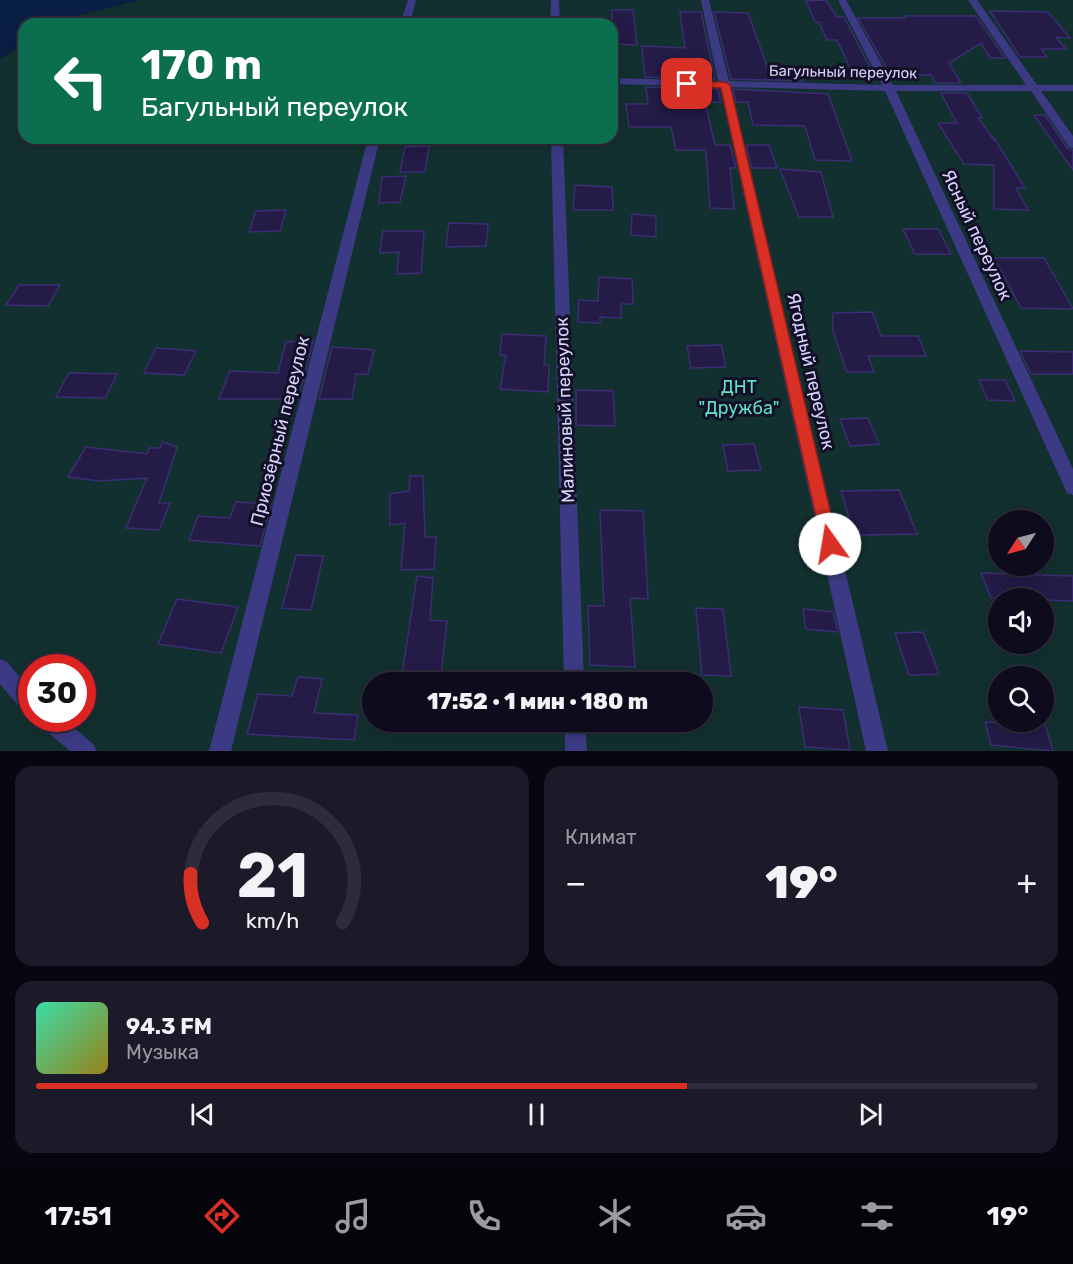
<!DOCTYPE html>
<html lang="ru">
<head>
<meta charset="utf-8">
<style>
	:root { --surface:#0e0b1c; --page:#1c1929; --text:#f1f3f6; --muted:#9b9ba3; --line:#2e2b3b; --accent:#d93025 }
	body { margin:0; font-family:Rubik,sans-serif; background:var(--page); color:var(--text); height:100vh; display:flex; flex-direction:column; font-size:22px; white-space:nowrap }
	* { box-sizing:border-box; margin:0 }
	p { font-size:20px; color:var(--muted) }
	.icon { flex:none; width:33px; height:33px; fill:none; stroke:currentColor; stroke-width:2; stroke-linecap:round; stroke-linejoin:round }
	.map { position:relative; height:751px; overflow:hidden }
	.drawer { display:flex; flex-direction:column; gap:15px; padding:15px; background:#08060f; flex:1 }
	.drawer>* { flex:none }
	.top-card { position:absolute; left:18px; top:18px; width:600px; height:126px; border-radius:18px; box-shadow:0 3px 15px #0003,0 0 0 2px var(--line); background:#0b6e4f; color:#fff; overflow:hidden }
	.needle { width:39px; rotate:234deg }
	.tools { position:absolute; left:988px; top:510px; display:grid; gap:12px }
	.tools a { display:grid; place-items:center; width:66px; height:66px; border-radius:50%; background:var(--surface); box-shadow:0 3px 15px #0003,0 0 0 2px var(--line); font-size:30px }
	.speed { position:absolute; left:18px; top:654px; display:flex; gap:12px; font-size:30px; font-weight:700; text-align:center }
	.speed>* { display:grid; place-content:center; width:78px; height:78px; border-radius:50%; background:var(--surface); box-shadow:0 3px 15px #0003,0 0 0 2px var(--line); line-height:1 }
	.speed .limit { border:9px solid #d22; background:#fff; color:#111 }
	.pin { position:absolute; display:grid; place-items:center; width:51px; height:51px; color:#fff; margin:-26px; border-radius:12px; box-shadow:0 3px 9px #0006 }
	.me { position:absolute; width:66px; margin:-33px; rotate:347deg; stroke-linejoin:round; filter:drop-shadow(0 0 4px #0008) }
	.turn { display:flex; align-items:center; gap:21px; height:126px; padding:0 24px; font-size:27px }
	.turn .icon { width:78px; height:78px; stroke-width:2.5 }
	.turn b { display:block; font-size:42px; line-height:51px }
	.big { font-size:45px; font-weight:800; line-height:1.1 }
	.drawer .tile { flex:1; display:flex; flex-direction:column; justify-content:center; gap:9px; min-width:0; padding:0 21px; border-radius:18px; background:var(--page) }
	.drawer .dial { align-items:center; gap:0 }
	.dial svg { height:156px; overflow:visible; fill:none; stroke:var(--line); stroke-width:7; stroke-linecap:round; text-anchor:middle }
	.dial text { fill:var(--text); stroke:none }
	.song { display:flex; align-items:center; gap:18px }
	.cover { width:72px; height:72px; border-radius:9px; background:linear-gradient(135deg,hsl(160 70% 55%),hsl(50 70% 35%)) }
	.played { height:6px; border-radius:3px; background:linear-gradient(90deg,var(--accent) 65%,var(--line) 65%) }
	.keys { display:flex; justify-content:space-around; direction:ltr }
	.heat { display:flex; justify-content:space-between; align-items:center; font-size:33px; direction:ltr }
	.drawer .tiles { flex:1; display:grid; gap:15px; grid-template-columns:1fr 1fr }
	.tile:last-child { grid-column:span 2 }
	.trip { position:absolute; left:362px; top:672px; width:351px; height:60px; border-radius:30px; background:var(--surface); box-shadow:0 3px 15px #0003,0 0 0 2px var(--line); font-weight:800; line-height:60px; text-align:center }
	.tab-bar { display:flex; height:96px; justify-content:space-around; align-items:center; background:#06040b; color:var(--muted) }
	.tab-bar .icon { width:42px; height:42px }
	.tab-bar .current { color:var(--accent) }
	.tab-bar b { font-size:27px; color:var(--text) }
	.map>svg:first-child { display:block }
</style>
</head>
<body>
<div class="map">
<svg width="1073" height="751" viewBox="0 0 1073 751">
	<rect width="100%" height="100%" fill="#130f26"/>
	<path fill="#12302f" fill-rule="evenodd" d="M139,0H1073V751H0V59L24,43V138H612V24H56L68,18ZM999,520H1044V566H999ZM999,598H1044V644H999ZM32,668H82V718H32ZM999,676H1044V722H999ZM372,682H702V722H372Z"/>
	<path fill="#0a1f44" d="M0,0H139L68,18L56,24H24V43L0,59Z"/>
	<g fill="#241b47" stroke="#3b2d73" stroke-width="1.5">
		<path d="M826,0L837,17H844L875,77L855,78L837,40H827L819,22H815L806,1Z"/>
		<path d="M612,10H633L637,45L612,44Z"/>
		<path d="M990,11L1048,12L1070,38L1056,37L1066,49H1041L1047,57H1020Z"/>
		<path d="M680,12H701L715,79L645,77L642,46L685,48Z"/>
		<path d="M714,12L748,13L768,69L801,71L803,81L731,79Z"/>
		<path d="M905,16H976L1005,58H990L981,43L949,63L961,83H935L931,75L891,76L858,18H906Z"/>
		<path d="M646,87L718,89L721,102H705L715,145H730L736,168H730L734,209L710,208L706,150H676L671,127H629L626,104H648Z"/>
		<path d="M733,89L828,94L852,161L815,160L805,126L753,125L748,102H736Z"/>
		<path d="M941,93H967L982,118H978L994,140V138L1025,188H1016L1028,210L994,209V165L964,164L938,123H957Z"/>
		<path d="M1034,115H1045L1067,148L1073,150V170Z"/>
		<path d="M746,145H769L777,168H752Z"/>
		<path d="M429,146L425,172H400L405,147Z"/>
		<path d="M780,169L821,172L833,217H799Z"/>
		<path d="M406,176L400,202L379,203L382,177Z"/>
		<path d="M575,185L612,187L613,210H573Z"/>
		<path d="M286,210L280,231L249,232L256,211Z"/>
		<path d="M632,214L656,216V237L631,235Z"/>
		<path d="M449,223L488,224L486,246L446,247Z"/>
		<path d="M903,229H938L951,254H915Z"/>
		<path d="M383,231H424L421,273L397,274L399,252L380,253Z"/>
		<path d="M994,258H1044L1073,309L1021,308Z"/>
		<path d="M599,277L632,279L633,304H621V318L600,317V323L578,322L579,300L598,301Z"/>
		<path d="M19,285H60L48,306L6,305Z"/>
		<path d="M872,312L881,336H918L926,356H868L874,372H847L833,331V313Z"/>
		<path d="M502,334L546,336L544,365H549L548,392L500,389L506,355H500Z"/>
		<path d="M313,341L298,399H219L230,371L278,373L286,342Z"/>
		<path d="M721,345L726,367L691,368L687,346Z"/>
		<path d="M332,347L374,350L368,374H356L352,399H319Z"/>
		<path d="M156,348L196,351L184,375L144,373Z"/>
		<path d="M1020,351L1073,352V374H1031Z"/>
		<path d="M69,373L117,374L105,398L56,397Z"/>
		<path d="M979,380H1005L1015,401L988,400Z"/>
		<path d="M576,390L613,391L615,426L576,425Z"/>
		<path d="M868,418L879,444L850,446L840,419Z"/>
		<path d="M163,442L177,447L159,503H170L159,530L126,528L147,478L99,481L68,477L86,447L147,454L149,448H160Z"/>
		<path d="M754,444L761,470L728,471L723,445Z"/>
		<path d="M410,476H423L425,537H436L434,569L401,570L405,523L390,525V494L409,491Z"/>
		<path d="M899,490L917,534L860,535L859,530H853L841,491Z"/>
		<path d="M236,502L271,504L260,546L189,540L198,516L230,518Z"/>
		<path d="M600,510L643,511L648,599L630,598L635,667L590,665L588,606H604Z"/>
		<path d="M296,555L323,556L311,610L282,608Z"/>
		<path d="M981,573L1073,576V601L991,598Z"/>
		<path d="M417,576L433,578L430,620L447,621L440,682H401Z"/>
		<path d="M177,599L238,607L221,653L158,644Z"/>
		<path d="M696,608L723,609L731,676L702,675Z"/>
		<path d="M803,609L833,612L838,632L806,629Z"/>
		<path d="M923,632L939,674L909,675L895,633Z"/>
		<path d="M298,677L322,679L314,713L358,715L354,740L247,734L258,694L292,696Z"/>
		<path d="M799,707L843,710L850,750L805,747Z"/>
		<path d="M985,722L1045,724L1053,751L991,745Z"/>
	</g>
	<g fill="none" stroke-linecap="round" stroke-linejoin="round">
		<g fill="#3d3a85" fill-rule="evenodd">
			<path d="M408,0H416L410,24H400Z"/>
			<path d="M551,0H559L560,24H550Z"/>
			<path d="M701,0H709L729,81L882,85L838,0H846L893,85H1026L968,0H977L1037,85H1073V91H1041L1073,136V148L1069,147L1031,91H896L1073,469V495L1067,493L885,91L730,87L888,751H866L720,87L612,84V78L718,81Z"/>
			<path d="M368,138H380L231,751H209Z"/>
			<path d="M551,138H563L584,682H564Z"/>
			<path d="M0,659L7,662L32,691V717L25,714L0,684Z"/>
			<path d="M36,718H63L93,744L97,751H70L39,725Z"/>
			<path d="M565,722H585L587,751H565Z"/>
		</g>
	</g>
	<path fill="#d93025" stroke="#8d1f18" stroke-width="1.5" d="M684,82H725L730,85L838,544L836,550L830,552L824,550L822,544L721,88L687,86H684Z"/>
	<g text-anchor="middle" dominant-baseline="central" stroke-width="6" stroke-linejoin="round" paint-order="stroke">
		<g font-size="15" fill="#d9d4ff" stroke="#130f26">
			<text transform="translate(843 72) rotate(1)">Багульный переулок</text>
		</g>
		<g font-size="18" fill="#d9d4ff" stroke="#130f26">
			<text transform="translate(977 235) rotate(65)">Ясный переулок</text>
			<text transform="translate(811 371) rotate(77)">Ягодный переулок</text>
			<text transform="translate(565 410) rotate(-92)">Малиновый переулок</text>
			<text transform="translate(280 431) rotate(-76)">Приозёрный переулок</text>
		</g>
		<g font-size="18" fill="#5fe0c0" stroke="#130f26">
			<text x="739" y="387">ДНТ<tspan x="739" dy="21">"Дружба"</tspan></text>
		</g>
	</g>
</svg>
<div class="tools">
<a><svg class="needle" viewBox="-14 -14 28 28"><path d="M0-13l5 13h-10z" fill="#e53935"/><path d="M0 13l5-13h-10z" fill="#9b9ba3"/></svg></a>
<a><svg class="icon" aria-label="sound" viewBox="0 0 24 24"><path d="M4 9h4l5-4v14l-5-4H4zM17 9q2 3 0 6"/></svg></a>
<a><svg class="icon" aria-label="search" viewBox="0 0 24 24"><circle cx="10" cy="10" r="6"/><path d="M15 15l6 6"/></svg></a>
</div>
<div class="speed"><div class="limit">30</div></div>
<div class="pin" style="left:687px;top:84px;background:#d93025"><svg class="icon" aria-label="arrive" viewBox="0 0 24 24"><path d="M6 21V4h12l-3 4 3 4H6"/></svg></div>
<svg class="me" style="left:830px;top:544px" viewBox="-20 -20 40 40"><circle r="19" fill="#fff"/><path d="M0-13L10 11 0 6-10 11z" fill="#d93025"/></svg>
<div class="trip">17:52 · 1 мин · 180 m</div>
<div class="top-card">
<div class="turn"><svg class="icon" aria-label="left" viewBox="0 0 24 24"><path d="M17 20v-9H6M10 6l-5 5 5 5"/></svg><div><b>170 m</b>Багульный переулок</div></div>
</div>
</div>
<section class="drawer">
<div class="tiles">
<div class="tile dial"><svg viewBox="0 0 100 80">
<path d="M14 69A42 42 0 1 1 86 69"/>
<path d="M14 69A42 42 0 0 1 8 44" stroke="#d93025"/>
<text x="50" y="56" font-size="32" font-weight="700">21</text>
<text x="50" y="72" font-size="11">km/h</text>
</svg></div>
<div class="tile"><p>Климат</p>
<div class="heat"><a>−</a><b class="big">19°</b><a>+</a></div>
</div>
<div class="tile">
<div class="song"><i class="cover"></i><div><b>94.3 FM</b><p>Музыка</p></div></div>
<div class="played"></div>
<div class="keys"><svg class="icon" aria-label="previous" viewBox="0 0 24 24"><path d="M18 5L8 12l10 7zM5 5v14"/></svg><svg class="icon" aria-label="pause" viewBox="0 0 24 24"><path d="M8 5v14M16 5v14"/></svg><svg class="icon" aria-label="next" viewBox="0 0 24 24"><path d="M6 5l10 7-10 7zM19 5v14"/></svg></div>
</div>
</div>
</section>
<nav class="tab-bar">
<b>17:51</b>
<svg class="icon current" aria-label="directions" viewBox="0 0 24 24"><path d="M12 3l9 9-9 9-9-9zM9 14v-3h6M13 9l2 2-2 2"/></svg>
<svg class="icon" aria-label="music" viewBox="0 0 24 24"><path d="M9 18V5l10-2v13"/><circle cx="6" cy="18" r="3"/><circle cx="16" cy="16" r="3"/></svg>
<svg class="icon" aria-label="phone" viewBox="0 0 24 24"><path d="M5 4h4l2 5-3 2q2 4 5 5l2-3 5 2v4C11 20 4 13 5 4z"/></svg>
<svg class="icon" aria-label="climate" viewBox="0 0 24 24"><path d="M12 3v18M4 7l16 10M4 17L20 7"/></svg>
<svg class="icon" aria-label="car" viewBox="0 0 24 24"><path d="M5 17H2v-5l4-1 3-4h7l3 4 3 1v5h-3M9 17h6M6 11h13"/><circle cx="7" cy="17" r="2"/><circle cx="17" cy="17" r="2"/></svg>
<svg class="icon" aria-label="filters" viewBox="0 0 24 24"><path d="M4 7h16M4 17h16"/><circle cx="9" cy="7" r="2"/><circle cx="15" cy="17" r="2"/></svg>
<b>19°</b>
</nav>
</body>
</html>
